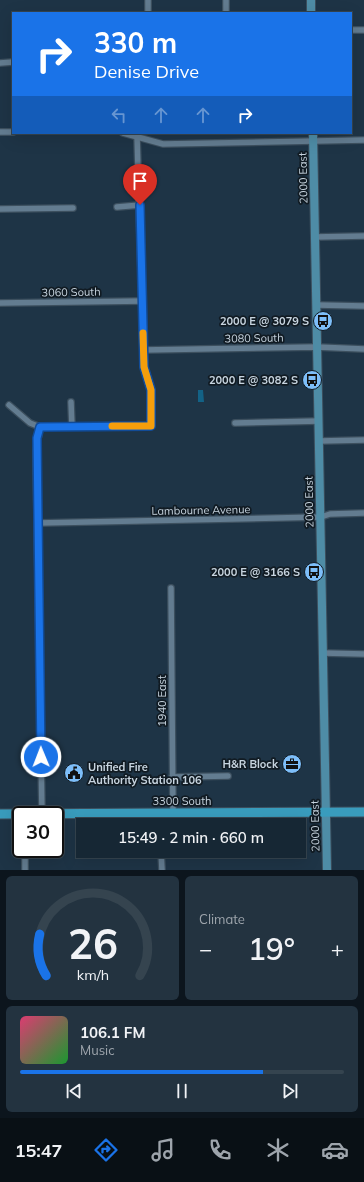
<!DOCTYPE html>
<html lang="en">
<head>
<meta charset="utf-8">
<style>
	:root { --surface:#162734; --page:#233340; --text:#f1f3f6; --muted:#9ea5ac; --line:#35444f; --accent:#1a73e8 }
	body { margin:0; font-family:Mulish,sans-serif; background:var(--page); color:var(--text); height:100vh; display:flex; flex-direction:column; font-size:15px; white-space:nowrap }
	* { box-sizing:border-box; margin:0 }
	p { font-size:13px; color:var(--muted) }
	.icon { flex:none; width:22px; height:22px; fill:none; stroke:currentColor; stroke-width:2; stroke-linecap:round; stroke-linejoin:round }
	.map { position:relative; height:870px; overflow:hidden }
	.panel { display:flex; flex-direction:column; gap:6px; padding:6px; background:#0c151d; flex:1 }
	.panel>* { flex:none }
	.guide { position:absolute; left:12px; top:12px; width:340px; height:122px; border-radius:0px; box-shadow:0 4px 16px #0002,0 0 0 1px var(--line); background:#1a73e8; color:#fff; overflow:hidden }
	.speed { position:absolute; left:12px; top:806px; display:flex; gap:8px; font-size:20px; font-weight:700; text-align:center }
	.speed>* { display:grid; place-content:center; width:52px; height:52px; border-radius:50%; background:var(--surface); box-shadow:0 4px 16px #0002,0 0 0 1px var(--line); line-height:1 }
	.speed .limit { border:2px solid #111; border-radius:6px; background:#fff; color:#111 }
	.pin { position:absolute; display:grid; place-items:center; width:34px; height:34px; color:#fff; margin:-41px -17px; border-radius:50% 50% 50% 0; rotate:-45deg; box-shadow:0 0 4px #0007 }
	.pin .icon { rotate:45deg }
	.me { position:absolute; width:44px; margin:-22px; rotate:359deg; stroke-linejoin:round; filter:drop-shadow(0 0 3px #0008) }
	.turn { display:flex; align-items:center; gap:14px; height:84px; padding:0 16px; font-size:18px }
	.turn .icon { width:52px; height:52px; stroke-width:2.5 }
	.turn b { display:block; font-size:28px; line-height:34px }
	.lanes { display:flex; align-items:center; height:38px; padding:0 16px; background:#0003; justify-content:center; gap:20px; direction:ltr }
	.lanes .off { opacity:.35 }
	.big { font-size:30px; font-weight:600; line-height:1.1 }
	.panel .widget { flex:1; display:flex; flex-direction:column; justify-content:center; gap:6px; min-width:0; padding:0 14px; border-radius:6px; background:var(--page) }
	.panel .dial { align-items:center; gap:0 }
	.dial svg { height:104px; overflow:visible; fill:none; stroke:var(--line); stroke-width:7; stroke-linecap:round; text-anchor:middle }
	.dial text { fill:var(--text); stroke:none }
	.song { display:flex; align-items:center; gap:12px }
	.cover { width:48px; height:48px; border-radius:6px; background:linear-gradient(135deg,hsl(340 70% 55%),hsl(130 70% 35%)) }
	.played { height:4px; border-radius:2px; background:linear-gradient(90deg,var(--accent) 75%,var(--line) 75%) }
	.keys { display:flex; justify-content:space-around; direction:ltr }
	.heat { display:flex; justify-content:space-between; align-items:center; font-size:22px; direction:ltr }
	.panel .tiles { flex:1; display:grid; gap:6px; grid-template-columns:1fr 1fr }
	.widget:last-child { grid-column:span 2 }
	.trip { position:absolute; left:76px; top:818px; width:230px; height:40px; border-radius:0px; background:var(--surface); box-shadow:0 4px 16px #0002,0 0 0 1px var(--line); font-weight:600; line-height:40px; text-align:center }
	.tabs { display:flex; height:64px; justify-content:space-around; align-items:center; background:#091015; color:var(--muted) }
	.tabs .icon { width:28px; height:28px }
	.tabs .on { color:var(--accent) }
	.tabs b { font-size:18px; color:var(--text) }
	.map>svg:first-child { display:block }
</style>
</head>
<body>
<div class="map">
<svg width="364" height="870" viewBox="0 0 364 870">
	<rect width="100%" height="100%" fill="#1e3446"/>
	<path fill="#136286" d="M198,390H203L204,402H198Z"/>
	<g fill="none" stroke-linecap="round" stroke-linejoin="round">
		<defs>
			<g id="street">
				<path d="M148,0V13"/>
				<path d="M226,0V13"/>
				<path d="M351,30H364"/>
				<path d="M0,63L13,62"/>
				<path d="M0,132H13"/>
				<path d="M123,133L163,144L364,140"/>
				<path d="M117,207L140,205"/>
				<path d="M0,209L73,208"/>
				<path d="M315,237L364,236"/>
				<path d="M0,303L143,301"/>
				<path d="M317,305L364,306"/>
				<path d="M143,350L317,347L364,349"/>
				<path d="M71,402L72,427"/>
				<path d="M9,405L30,423L40,427L151,426V390L144,367L137,136"/>
				<path d="M235,423L319,421"/>
				<path d="M40,427L36,450L42,814"/>
				<path d="M319,441L364,440"/>
				<path d="M38,523L321,517L330,514L364,513"/>
				<path d="M171,588L173,813"/>
				<path d="M323,653L364,654"/>
				<path d="M172,777L228,776"/>
				<path d="M161,813V825"/>
				<path d="M161,851L162,870"/>
				<path d="M25,870V849"/>
			</g>
			<g id="secondary">
				<path d="M311,0V13"/>
				<path d="M313,133L327,870"/>
			</g>
			<path id="primary" d="M0,814L364,812"/>
		</defs>
		<use href="#street" stroke="#3c4f5e" stroke-width="8"/>
		<use href="#secondary" stroke="#3c4f5e" stroke-width="10"/>
		<use href="#primary" stroke="#3c4f5e" stroke-width="11"/>
		<use href="#street" stroke="#637c90" stroke-width="5.5"/>
		<use href="#secondary" stroke="#4e8ca6" stroke-width="8"/>
		<use href="#primary" stroke="#399cbd" stroke-width="9"/>
	</g>
	<g fill="none" stroke-linecap="round" stroke-linejoin="round">
		<defs>
			<path id="route" d="M41,757L37,438L40,427L151,426V390L144,367L140,205"/>
		</defs>
		<use href="#route" stroke="#114b97" stroke-width="10"/>
		<use href="#route" stroke="#1a73e8" stroke-width="7"/>
		<path stroke="#f59e0b" stroke-width="7" d="M112,426H151V390L144,367L143,333"/>
	</g>
	<defs>
		<symbol id="bus-disc" viewBox="-11 -11 22 22"><circle r="9.5" fill="#7dbef9" stroke="#111b23"/><path d="M-5-6H5V4H4V6H2V4H-2V6H-4V4H-5ZM-3.5-4V0h7V-4ZM-3.5 1.2v1.5H-2V1.2ZM2 1.2v1.5H3.5V1.2Z" fill="#111"/></symbol>
		<symbol id="office-disc" viewBox="-11 -11 22 22"><circle r="9.5" fill="#7dbef9" stroke="#111b23"/><path d="M-6-3h4V-5.5h4V-3h4V5H-6ZM-1-4.5V-3h2v-1.5ZM-6 0V1H6V0Z" fill="#111"/></symbol>
		<symbol id="civic-disc" viewBox="-11 -11 22 22"><circle r="9.5" fill="#7dbef9" stroke="#111b23"/><path d="M-.6-6.5H3V-4.5H.6V-3L4-1V1h2V6H-6V1h2V-1L-.6-3ZM-1.2 2.5V6h2.4V2.5Z" fill="#111"/></symbol>
	</defs>
	<g fill-rule="evenodd">
		<use href="#bus-disc" x="312" y="310" width="22" height="22"/>
		<use href="#bus-disc" x="301" y="369" width="22" height="22"/>
		<use href="#bus-disc" x="303" y="561" width="22" height="22"/>
		<use href="#office-disc" x="281" y="753" width="22" height="22"/>
		<use href="#civic-disc" x="63" y="762" width="22" height="22"/>
	</g>
	<g text-anchor="middle" dominant-baseline="central" stroke-width="3.5" stroke-linejoin="round" paint-order="stroke">
		<g font-size="11" fill="#c7d4df" stroke="#111b23">
			<text transform="translate(303 178) rotate(-91)">2000 East</text>
			<text transform="translate(71 292) rotate(-1)">3060 South</text>
			<text transform="translate(254 338) rotate(-1)">3080 South</text>
			<text transform="translate(309 502) rotate(-91)">2000 East</text>
			<text transform="translate(201 510) rotate(-1)">Lambourne Avenue</text>
			<text transform="translate(162 701) rotate(-90)">1940 East</text>
			<text x="182" y="801">3300 South</text>
			<text transform="translate(315 826) rotate(-91)">2000 East</text>
		</g>
		<g font-size="11" font-weight="bold" fill="#c7d4df" stroke="#111b23" text-anchor="end">
			<text x="309" y="321">2000 E @ 3079 S</text>
			<text x="298" y="380">2000 E @ 3082 S</text>
			<text x="300" y="572">2000 E @ 3166 S</text>
			<text x="278" y="764">H&amp;R Block</text>
			<text x="88" y="767" text-anchor="start">Unified Fire<tspan x="88" dy="13">Authority Station 106</tspan></text>
		</g>
	</g>
</svg>
<div class="speed"><div class="limit">30</div></div>
<div class="pin" style="left:140px;top:205px;background:#d93025"><svg class="icon" aria-label="arrive" viewBox="0 0 24 24"><path d="M6 21V4h12l-3 4 3 4H6"/></svg></div>
<svg class="me" style="left:41px;top:757px" viewBox="-20 -20 40 40"><circle r="17" fill="#1a73e8" stroke="#fff" stroke-width="3"/><path d="M0-11L8 9 0 5-8 9z" fill="#fff"/></svg>
<div class="trip">15:49 · 2 min · 660 m</div>
<div class="guide">
<div class="turn"><svg class="icon" aria-label="right" viewBox="0 0 24 24"><path d="M7 20v-9h11M14 6l5 5-5 5"/></svg><div><b>330 m</b>Denise Drive</div></div>
<div class="lanes"><svg class="icon off" aria-label="left" viewBox="0 0 24 24"><path d="M17 20v-9H6M10 6l-5 5 5 5"/></svg><svg class="icon off" aria-label="ahead" viewBox="0 0 24 24"><path d="M12 20V5M6 11l6-6 6 6"/></svg><svg class="icon off" aria-label="ahead" viewBox="0 0 24 24"><path d="M12 20V5M6 11l6-6 6 6"/></svg><svg class="icon" aria-label="right" viewBox="0 0 24 24"><path d="M7 20v-9h11M14 6l5 5-5 5"/></svg></div>
</div>
</div>
<section class="panel">
<div class="tiles">
<div class="widget dial"><svg viewBox="0 0 100 80">
<path d="M14 69A42 42 0 1 1 86 69"/>
<path d="M14 69A42 42 0 0 1 9 37" stroke="#1a73e8"/>
<text x="50" y="56" font-size="32" font-weight="700">26</text>
<text x="50" y="72" font-size="11">km/h</text>
</svg></div>
<div class="widget"><p>Climate</p>
<div class="heat"><a>−</a><b class="big">19°</b><a>+</a></div>
</div>
<div class="widget">
<div class="song"><i class="cover"></i><div><b>106.1 FM</b><p>Music</p></div></div>
<div class="played"></div>
<div class="keys"><svg class="icon" aria-label="previous" viewBox="0 0 24 24"><path d="M18 5L8 12l10 7zM5 5v14"/></svg><svg class="icon" aria-label="pause" viewBox="0 0 24 24"><path d="M8 5v14M16 5v14"/></svg><svg class="icon" aria-label="next" viewBox="0 0 24 24"><path d="M6 5l10 7-10 7zM19 5v14"/></svg></div>
</div>
</div>
</section>
<nav class="tabs">
<b>15:47</b>
<svg class="icon on" aria-label="directions" viewBox="0 0 24 24"><path d="M12 3l9 9-9 9-9-9zM9 14v-3h6M13 9l2 2-2 2"/></svg>
<svg class="icon" aria-label="music" viewBox="0 0 24 24"><path d="M9 18V5l10-2v13"/><circle cx="6" cy="18" r="3"/><circle cx="16" cy="16" r="3"/></svg>
<svg class="icon" aria-label="phone" viewBox="0 0 24 24"><path d="M5 4h4l2 5-3 2q2 4 5 5l2-3 5 2v4C11 20 4 13 5 4z"/></svg>
<svg class="icon" aria-label="climate" viewBox="0 0 24 24"><path d="M12 3v18M4 7l16 10M4 17L20 7"/></svg>
<svg class="icon" aria-label="car" viewBox="0 0 24 24"><path d="M5 17H2v-5l4-1 3-4h7l3 4 3 1v5h-3M9 17h6M6 11h13"/><circle cx="7" cy="17" r="2"/><circle cx="17" cy="17" r="2"/></svg>
</nav>
</body>
</html>
